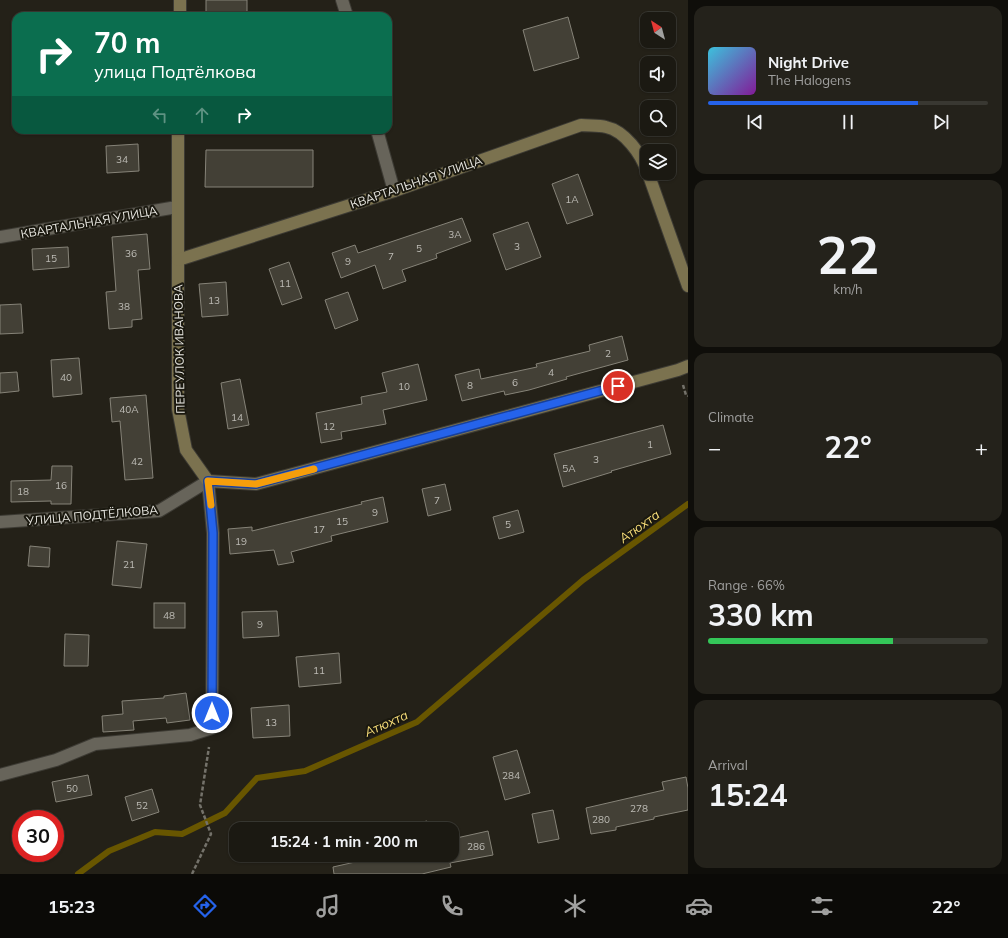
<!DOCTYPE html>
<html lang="en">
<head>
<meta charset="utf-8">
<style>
	:root { --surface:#1b1912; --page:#24221b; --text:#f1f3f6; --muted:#a0a09f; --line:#393832; --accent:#2563eb }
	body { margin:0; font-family:Mulish,sans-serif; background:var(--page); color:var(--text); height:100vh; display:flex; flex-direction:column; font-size:15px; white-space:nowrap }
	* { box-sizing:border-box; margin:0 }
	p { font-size:13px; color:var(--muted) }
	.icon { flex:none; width:22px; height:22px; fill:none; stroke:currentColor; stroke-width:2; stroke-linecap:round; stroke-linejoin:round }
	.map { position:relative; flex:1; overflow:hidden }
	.sheet { display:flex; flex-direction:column; gap:6px; padding:6px; background:#0f0e0a; width:320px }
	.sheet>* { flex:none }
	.hud { position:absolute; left:12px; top:12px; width:380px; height:122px; border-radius:12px; box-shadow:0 1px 3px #0004,0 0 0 1px var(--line); background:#0b6e4f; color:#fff; overflow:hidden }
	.needle { width:26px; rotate:324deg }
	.buttons { position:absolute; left:640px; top:12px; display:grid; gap:8px }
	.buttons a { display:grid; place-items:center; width:36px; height:36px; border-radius:8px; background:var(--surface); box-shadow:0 1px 3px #0004,0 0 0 1px var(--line); font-size:20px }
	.speed { position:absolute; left:12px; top:810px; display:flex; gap:8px; font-size:20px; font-weight:700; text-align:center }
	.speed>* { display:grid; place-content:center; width:52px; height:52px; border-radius:50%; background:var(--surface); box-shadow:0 1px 3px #0004,0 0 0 1px var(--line); line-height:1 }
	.speed .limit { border:6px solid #d22; background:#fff; color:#111 }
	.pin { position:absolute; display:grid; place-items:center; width:34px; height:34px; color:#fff; margin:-17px; border:2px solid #fff; border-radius:50%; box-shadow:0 1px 4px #0007 }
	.me { position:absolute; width:44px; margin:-22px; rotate:0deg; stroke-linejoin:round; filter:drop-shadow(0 0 3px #0008) }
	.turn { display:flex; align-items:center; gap:14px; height:84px; padding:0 16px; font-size:18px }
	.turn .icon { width:52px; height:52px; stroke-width:2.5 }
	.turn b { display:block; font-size:28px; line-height:34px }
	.lanes { display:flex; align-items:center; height:38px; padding:0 16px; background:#0003; justify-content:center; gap:20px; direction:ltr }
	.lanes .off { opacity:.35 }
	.big { font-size:30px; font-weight:700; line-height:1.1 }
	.sheet .tile { flex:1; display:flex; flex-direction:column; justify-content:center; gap:6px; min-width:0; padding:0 14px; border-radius:12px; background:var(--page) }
	.sheet .dial { align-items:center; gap:0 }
	.dial b { font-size:52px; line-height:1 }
	.song { display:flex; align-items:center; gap:12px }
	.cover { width:48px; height:48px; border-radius:6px; background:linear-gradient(135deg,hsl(190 70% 55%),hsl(290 70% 35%)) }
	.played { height:4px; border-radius:2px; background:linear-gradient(90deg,var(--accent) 75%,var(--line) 75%) }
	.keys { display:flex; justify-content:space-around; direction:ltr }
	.heat { display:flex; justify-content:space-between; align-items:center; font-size:22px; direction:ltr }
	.charge { height:6px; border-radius:3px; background:linear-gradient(90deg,#34c759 66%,var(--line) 0) }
	.trip { position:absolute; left:229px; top:822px; width:230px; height:40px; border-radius:12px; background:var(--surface); box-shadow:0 1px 3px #0004,0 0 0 1px var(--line); font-weight:700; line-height:40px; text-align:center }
	.tabs { display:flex; height:64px; justify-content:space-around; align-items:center; background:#0b0a07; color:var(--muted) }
	.tabs .icon { width:28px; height:28px }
	.tabs .selected { color:var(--accent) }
	.tabs b { font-size:18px; color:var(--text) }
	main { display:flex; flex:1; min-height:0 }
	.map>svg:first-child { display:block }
</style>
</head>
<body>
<main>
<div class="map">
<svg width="688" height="874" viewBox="0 0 688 874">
	<rect width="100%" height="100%" fill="#242118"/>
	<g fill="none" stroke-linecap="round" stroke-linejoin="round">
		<path stroke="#685600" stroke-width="6" d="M78,874L109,851L155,832L182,834L225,813L257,778L305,771L417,722L583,580L688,504"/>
	</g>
	<g fill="#434036" stroke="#868378">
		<rect x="206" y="0" width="41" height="16"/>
		<path d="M568,17L579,58L534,71L523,30Z"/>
		<path d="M138,144L139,171L107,173L106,146Z"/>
		<path d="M206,150H313V187H205Z"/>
		<path d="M578,174L593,215L567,224L552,184Z"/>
		<path d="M462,218L471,241L436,254L437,258L402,270L406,281L383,289L375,265L341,278L332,253L355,245L358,253Z"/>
		<path d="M528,222L541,257L506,270L493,234Z"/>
		<path d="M147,234L150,269L138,270L142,319L132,320V327L109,329L106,292L116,291L112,237Z"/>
		<path d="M68,247L69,267L33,270L32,249Z"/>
		<path d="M289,262L302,298L282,305L269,269Z"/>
		<path d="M226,282L228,315L202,317L199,284Z"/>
		<path d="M348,292L358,320L335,329L325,300Z"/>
		<path d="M21,304L23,333L0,334V305Z"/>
		<path d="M622,336L628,360L566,377L567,379L529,390L505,395L504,391L462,401L455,375L479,369L481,379L537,367L536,364L590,351L589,345Z"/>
		<path d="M79,358L82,394L53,397L51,360Z"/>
		<path d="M418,364L427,400L383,410L386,424L341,432L342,439L321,443L316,413L362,404L361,397L387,392L382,373Z"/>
		<path d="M17,372L19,391L0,393V373Z"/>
		<path d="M240,379L249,425L228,429L221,383Z"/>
		<path d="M146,395L153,478L125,480L120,421L112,422L110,398Z"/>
		<path d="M663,425L671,454L611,471L612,472L563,487L554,454Z"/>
		<path d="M52,466H72L71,504H51V501L11,502V481L51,480Z"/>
		<path d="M445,484L451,510L428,516L422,489Z"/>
		<path d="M383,497L388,522L331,536L332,541L291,552L294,562L278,565L274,550L230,554L228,529L252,527V531L362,504L361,502Z"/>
		<path d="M518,510L524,532L499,539L493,517Z"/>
		<path d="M117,541L147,544L141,588L112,585Z"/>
		<path d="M30,546L50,548L49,567L28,566Z"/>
		<rect x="154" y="603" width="31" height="25"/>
		<path d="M277,611L279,636L243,638L242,612Z"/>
		<path d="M65,634L89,635L88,666H64Z"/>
		<path d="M339,653L341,683L299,687L296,657Z"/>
		<path d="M186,693L190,720L167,723L166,718L133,721L134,730L103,732L102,716L123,714L122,701L164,698V696Z"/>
		<path d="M289,705L290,736L253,738L251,708Z"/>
		<path d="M517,750L530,793L505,800L493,757Z"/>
		<path d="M88,775L92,795L56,802L52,782Z"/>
		<path d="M686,777L688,788V810L654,817V819L616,827V830L591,834L586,808L664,790L662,782Z"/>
		<path d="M152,789L159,812L132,821L125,797Z"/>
		<path d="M553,810L559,839L538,843L532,814Z"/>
		<path d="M427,821L428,829H409L408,825Z"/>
		<path d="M488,831L493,855L450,863L451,867L422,874H334L333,867L386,855H452V839Z"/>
	</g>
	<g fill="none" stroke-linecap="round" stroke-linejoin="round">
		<defs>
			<g id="minor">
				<path d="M0,237L177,207"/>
				<path d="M0,522L159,511L208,481L213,533L212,728L190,735L95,744L56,760L0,775"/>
			</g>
			<g id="tertiary">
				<path d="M342,0L347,16"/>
				<path d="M377,130L394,191"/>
			</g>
			<g id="secondary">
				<path d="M180,16V0"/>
				<path d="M178,130V409L186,450L208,481L256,484L678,370L688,366"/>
				<path d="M648,173L688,286"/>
				<path d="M178,260L394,191L581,125C589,126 598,125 606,127C625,131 641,154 647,171"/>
			</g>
		</defs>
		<use href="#minor" stroke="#3d3b34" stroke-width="14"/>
		<use href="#tertiary" stroke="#3d3b34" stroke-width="14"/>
		<use href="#secondary" stroke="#3d3b34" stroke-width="14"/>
		<g stroke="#74726a" stroke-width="2.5" stroke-dasharray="4 2" stroke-linecap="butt">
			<path d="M683,385L686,395L688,396"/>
			<path d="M192,874L211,834L200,805L209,747"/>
		</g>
		<use href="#minor" stroke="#67645a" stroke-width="12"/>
		<use href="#tertiary" stroke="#67645a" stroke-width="12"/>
		<use href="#secondary" stroke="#7b724f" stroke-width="12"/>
	</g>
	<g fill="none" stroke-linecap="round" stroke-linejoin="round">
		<defs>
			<path id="route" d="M212,713L213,533L208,481L256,484L618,386"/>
		</defs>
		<use href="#route" stroke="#184099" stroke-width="10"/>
		<use href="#route" stroke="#2563eb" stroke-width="7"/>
		<path stroke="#f59e0b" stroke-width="7" d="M211,505L208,481L256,484L314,469"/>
	</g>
	<g text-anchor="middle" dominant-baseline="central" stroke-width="4" stroke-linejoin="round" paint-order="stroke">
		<g font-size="10" fill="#bebcb6">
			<text x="122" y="159">34</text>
			<text x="572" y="199">1А</text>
			<text x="455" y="234">3А</text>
			<text x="517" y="246">3</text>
			<text x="419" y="248">5</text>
			<text x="131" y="253">36</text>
			<text x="391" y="256">7</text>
			<text x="51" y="258">15</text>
			<text x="348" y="261">9</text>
			<text x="285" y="283">11</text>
			<text x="214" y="300">13</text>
			<text x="124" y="306">38</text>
			<text x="608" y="353">2</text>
			<text x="551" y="372">4</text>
			<text x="66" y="377">40</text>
			<text x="515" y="382">6</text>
			<text x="470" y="385">8</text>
			<text x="404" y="386">10</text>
			<text x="129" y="409">40А</text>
			<text x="237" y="417">14</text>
			<text x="329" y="426">12</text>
			<text x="650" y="444">1</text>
			<text x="596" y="459">3</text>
			<text x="137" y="461">42</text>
			<text x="569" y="468">5А</text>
			<text x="61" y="485">16</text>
			<text x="23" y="491">18</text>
			<text x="437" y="500">7</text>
			<text x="375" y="512">9</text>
			<text x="342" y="521">15</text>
			<text x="508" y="524">5</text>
			<text x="319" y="529">17</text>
			<text x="241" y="541">19</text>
			<text x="129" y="564">21</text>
			<text x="169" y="615">48</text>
			<text x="260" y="624">9</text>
			<text x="319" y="670">11</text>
			<text x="271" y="722">13</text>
			<text x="511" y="775">284</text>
			<text x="72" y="788">50</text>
			<text x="142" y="805">52</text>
			<text x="639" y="808">278</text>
			<text x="601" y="819">280</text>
			<text x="476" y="846">286</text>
		</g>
		<g font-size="12" fill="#e7e6e0" stroke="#1a180f">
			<text transform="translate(416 182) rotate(-19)">КВАРТАЛЬНАЯ УЛИЦА</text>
			<text transform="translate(89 222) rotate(-10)">КВАРТАЛЬНАЯ УЛИЦА</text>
			<text transform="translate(179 349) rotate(-91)">ПЕРЕУЛОК ИВАНОВА</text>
			<text transform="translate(92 515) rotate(-5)">УЛИЦА ПОДТЁЛКОВА</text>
		</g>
		<g font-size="13" font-style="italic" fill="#f6dc78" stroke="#1a180f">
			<text transform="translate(639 526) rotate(-36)">Атюхта</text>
			<text transform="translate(386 723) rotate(-24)">Атюхта</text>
		</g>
	</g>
</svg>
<div class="buttons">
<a><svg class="needle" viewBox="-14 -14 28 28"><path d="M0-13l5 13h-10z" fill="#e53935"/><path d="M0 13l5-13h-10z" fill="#a0a09f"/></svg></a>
<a><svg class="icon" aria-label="sound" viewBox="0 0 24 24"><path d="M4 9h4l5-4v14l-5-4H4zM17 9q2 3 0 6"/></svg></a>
<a><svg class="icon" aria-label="search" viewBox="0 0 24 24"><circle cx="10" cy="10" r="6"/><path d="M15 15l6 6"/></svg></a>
<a><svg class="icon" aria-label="layers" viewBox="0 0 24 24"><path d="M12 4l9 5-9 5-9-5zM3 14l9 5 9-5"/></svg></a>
</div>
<div class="speed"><div class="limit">30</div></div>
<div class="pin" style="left:618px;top:386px;background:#d93025"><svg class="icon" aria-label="arrive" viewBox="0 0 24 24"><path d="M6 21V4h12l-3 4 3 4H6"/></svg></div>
<svg class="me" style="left:212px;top:713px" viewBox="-20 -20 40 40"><circle r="17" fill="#2563eb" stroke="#fff" stroke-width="3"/><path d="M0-11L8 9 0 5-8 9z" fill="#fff"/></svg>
<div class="trip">15:24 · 1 min · 200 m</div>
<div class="hud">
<div class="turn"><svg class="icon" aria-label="right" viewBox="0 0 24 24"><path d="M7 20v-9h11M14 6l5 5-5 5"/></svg><div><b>70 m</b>улица Подтёлкова</div></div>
<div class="lanes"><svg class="icon off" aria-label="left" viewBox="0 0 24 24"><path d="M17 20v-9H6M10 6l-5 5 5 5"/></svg><svg class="icon off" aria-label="ahead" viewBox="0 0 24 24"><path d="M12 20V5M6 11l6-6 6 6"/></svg><svg class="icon" aria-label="right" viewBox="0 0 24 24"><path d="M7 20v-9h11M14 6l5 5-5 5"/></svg></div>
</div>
</div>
<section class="sheet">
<div class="tile">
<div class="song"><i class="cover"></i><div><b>Night Drive</b><p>The Halogens</p></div></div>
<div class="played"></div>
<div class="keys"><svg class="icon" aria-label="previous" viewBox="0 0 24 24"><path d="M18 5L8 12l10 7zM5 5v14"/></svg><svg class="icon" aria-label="pause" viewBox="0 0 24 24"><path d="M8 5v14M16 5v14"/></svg><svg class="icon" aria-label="next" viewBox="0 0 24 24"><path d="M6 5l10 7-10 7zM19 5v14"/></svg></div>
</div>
<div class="tile dial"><b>22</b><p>km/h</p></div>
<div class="tile"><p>Climate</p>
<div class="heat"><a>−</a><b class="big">22°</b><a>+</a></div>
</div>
<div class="tile"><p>Range · 66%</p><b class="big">330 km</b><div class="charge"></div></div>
<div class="tile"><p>Arrival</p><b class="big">15:24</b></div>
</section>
</main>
<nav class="tabs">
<b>15:23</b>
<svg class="icon selected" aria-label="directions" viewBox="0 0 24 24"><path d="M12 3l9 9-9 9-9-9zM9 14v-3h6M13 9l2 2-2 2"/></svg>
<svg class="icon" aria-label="music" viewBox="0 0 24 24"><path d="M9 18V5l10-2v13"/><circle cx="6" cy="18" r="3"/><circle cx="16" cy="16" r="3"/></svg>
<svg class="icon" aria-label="phone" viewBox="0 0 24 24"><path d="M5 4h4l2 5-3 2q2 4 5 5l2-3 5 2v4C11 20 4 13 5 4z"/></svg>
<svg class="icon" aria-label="climate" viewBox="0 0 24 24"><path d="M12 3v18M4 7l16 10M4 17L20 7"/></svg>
<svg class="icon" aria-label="car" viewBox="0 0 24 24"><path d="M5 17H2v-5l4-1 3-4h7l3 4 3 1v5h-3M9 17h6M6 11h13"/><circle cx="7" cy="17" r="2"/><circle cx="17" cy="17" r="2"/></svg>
<svg class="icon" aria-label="filters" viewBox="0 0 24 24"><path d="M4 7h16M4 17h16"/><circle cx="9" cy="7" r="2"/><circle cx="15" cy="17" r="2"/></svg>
<b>22°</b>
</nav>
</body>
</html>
